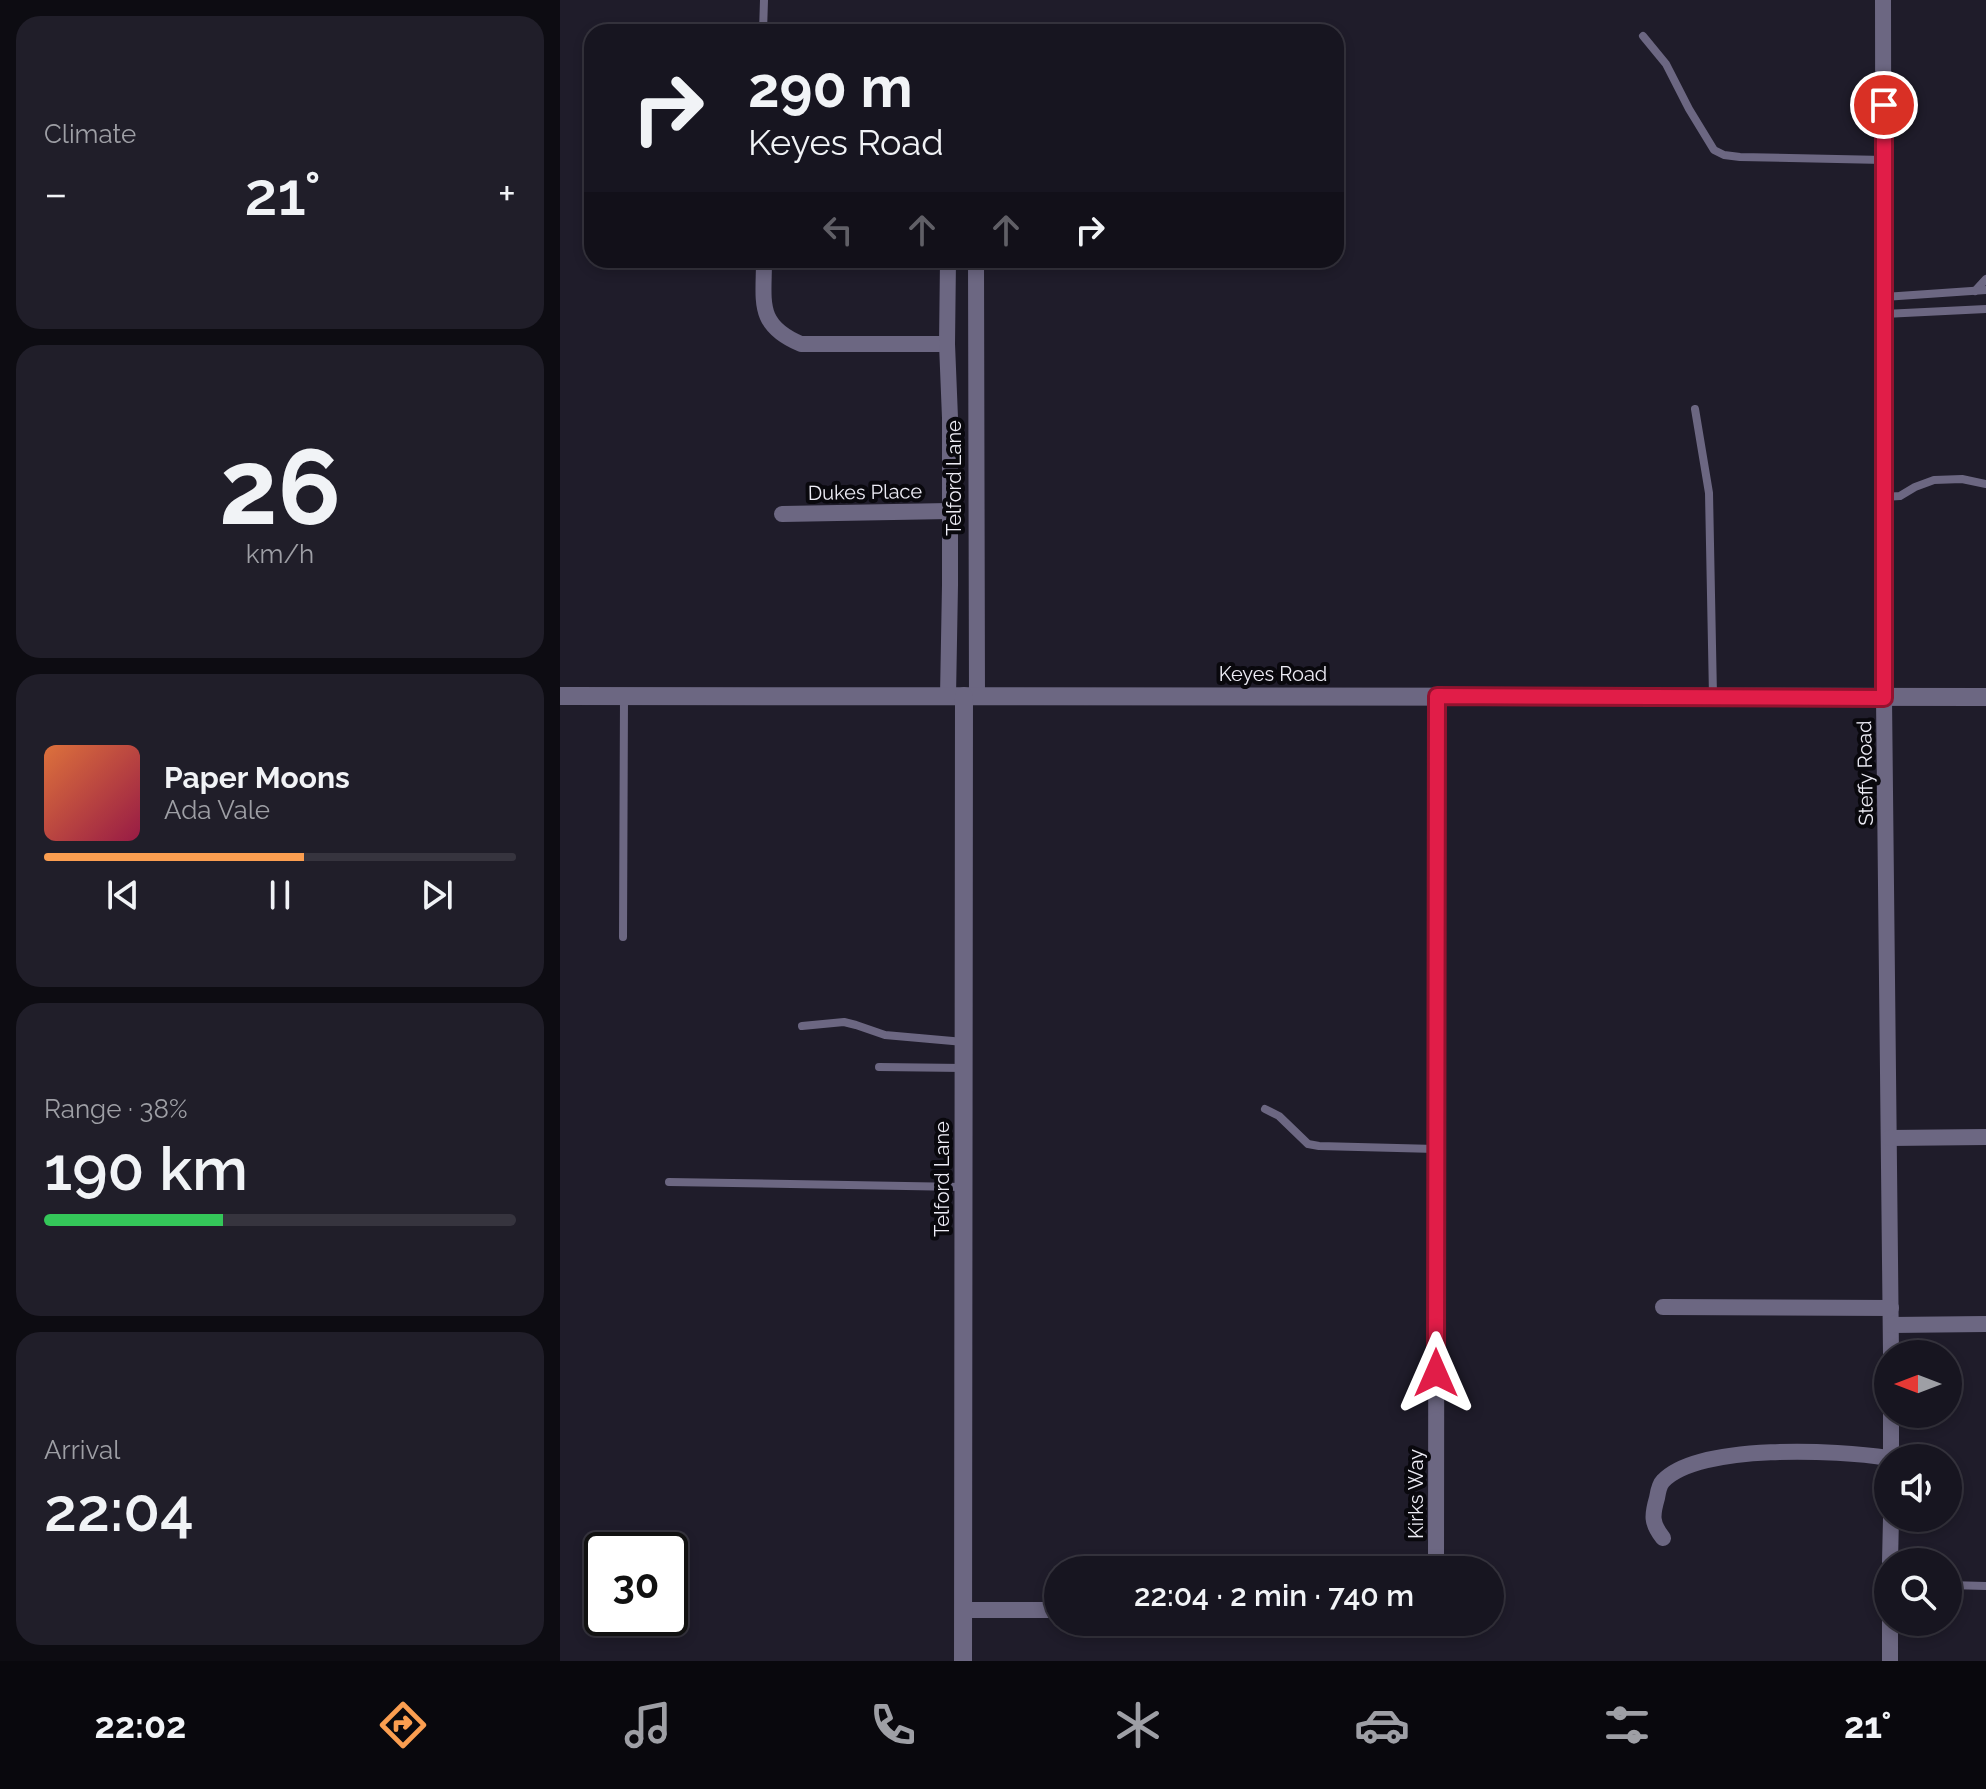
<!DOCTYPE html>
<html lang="en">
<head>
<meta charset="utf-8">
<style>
	:root { --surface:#171520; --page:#201e29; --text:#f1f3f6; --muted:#9e9fa5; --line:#36343e; --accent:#fb9e50 }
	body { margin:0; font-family:Raleway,sans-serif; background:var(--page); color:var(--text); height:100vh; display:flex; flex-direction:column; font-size:30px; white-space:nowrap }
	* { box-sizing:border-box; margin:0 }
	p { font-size:26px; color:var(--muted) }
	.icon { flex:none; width:44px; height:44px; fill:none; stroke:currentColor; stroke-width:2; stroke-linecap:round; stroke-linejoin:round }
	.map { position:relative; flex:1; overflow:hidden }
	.side { display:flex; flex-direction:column; gap:16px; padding:16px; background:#0d0c12; width:560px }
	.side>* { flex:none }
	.guide { position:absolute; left:24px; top:24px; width:760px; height:244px; border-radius:24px; box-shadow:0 4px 12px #0003,0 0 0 2px var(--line); background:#171520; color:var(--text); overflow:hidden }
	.needle { width:52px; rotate:270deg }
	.controls { position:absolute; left:1314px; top:1340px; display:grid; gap:16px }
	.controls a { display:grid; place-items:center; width:88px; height:88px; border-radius:50%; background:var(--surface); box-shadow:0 4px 12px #0003,0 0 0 2px var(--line); font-size:40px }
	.speed { position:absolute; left:24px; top:1532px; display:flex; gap:16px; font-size:40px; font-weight:700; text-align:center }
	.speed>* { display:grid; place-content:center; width:104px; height:104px; border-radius:50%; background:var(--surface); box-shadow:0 4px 12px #0003,0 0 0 2px var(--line); line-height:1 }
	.speed .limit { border:4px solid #111; border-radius:12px; background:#fff; color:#111 }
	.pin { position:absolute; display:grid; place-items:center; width:68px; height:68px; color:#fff; margin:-34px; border:4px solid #fff; border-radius:50%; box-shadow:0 2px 8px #0007 }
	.me { position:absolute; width:88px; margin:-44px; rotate:0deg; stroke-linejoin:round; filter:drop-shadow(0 0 6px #0008) }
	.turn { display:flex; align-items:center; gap:28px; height:168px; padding:0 32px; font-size:36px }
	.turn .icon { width:104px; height:104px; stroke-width:2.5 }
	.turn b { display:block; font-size:56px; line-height:68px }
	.lanes { display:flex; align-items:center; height:76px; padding:0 32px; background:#0003; justify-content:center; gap:40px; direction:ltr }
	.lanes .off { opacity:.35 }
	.big { font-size:60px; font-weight:600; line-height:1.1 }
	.side .widget { flex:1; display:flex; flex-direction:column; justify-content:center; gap:12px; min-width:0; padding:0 28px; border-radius:24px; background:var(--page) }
	.side .dial { align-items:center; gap:0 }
	.dial b { font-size:104px; line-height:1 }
	.song { display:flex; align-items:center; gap:24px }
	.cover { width:96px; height:96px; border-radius:12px; background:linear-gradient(135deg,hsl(20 70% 55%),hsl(340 70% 35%)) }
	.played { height:8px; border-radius:4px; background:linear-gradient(90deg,var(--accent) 55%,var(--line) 55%) }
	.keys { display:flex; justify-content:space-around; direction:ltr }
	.heat { display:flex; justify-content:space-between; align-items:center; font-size:44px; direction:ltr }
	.charge { height:12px; border-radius:6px; background:linear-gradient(90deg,#34c759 38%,var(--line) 0) }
	.trip { position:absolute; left:484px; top:1556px; width:460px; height:80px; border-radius:40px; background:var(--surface); box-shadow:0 4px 12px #0003,0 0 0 2px var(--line); font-weight:600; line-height:80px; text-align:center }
	.tabs { display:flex; height:128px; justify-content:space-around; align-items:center; background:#09080d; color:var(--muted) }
	.tabs .icon { width:56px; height:56px }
	.tabs .current { color:var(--accent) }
	.tabs b { font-size:36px; color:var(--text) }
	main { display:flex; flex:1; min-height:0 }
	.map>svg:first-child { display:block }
</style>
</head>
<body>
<main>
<section class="side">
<div class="widget"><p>Climate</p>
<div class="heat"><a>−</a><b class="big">21°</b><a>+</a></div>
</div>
<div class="widget dial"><b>26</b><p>km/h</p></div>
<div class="widget">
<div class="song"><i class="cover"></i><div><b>Paper Moons</b><p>Ada Vale</p></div></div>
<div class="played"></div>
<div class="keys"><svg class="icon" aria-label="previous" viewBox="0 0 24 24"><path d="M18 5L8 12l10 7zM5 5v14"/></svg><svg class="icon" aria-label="pause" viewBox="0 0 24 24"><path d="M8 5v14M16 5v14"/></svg><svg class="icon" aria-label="next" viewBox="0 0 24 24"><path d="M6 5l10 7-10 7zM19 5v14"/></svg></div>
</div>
<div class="widget"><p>Range · 38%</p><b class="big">190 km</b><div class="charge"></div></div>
<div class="widget"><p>Arrival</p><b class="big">22:04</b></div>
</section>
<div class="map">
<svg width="1426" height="1661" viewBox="0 0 1426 1661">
	<rect width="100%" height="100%" fill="#1f1c2a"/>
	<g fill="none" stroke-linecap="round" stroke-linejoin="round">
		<g stroke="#6c6782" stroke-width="8">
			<path d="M203,32L204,0"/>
			<path d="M1083,36L1106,64L1129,109L1154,150L1164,155L1180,157L1324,160"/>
			<path d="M1415,291L1426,279"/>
			<path d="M1324,297L1426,290"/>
			<path d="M1324,314L1426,309"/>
			<path d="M1135,409L1149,493L1153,696"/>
			<path d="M1324,497L1340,496L1355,487L1374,480L1402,479L1426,484"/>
			<path d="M63,937L64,698"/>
			<path d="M242,1026L284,1022L296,1025L325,1035L404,1042"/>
			<path d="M319,1067L404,1068"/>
			<path d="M705,1109L719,1116L748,1144L759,1146L876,1149"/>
			<path d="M109,1182L403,1187"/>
			<path d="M1388,1585L1426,1586"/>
		</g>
		<g stroke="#6c6782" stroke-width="16">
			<path d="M1323,0L1324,698L1331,1354"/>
			<path d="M204,260C204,302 196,325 241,344H387"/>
			<path d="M416,260L417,696"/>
			<path d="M222,514L389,511"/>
			<path d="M388,696L390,585V418L387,344L388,260"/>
			<path d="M1329,1138L1426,1137"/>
			<path d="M1103,1307L1331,1308"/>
			<path d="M1331,1325L1426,1324"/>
			<path d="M1331,1458V1414"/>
			<path d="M1103,1538C1091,1523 1092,1515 1097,1498C1098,1492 1099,1485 1103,1481C1139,1443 1279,1450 1328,1458"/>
			<path d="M1330,1562L1331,1518"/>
			<path d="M870,1570L876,1564L877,696"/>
			<path d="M403,1610H498"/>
			<path d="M1330,1661V1622"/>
		</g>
		<g stroke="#6c6782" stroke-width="18">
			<path d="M0,696L1426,697"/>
			<path d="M403,1661L404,696"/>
		</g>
	</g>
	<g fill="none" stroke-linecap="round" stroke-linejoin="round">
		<defs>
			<path id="route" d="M876,1373L877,696L1324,698V105"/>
		</defs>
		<use href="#route" stroke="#92132f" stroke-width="20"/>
		<use href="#route" stroke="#e11d48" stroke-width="14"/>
	</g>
	<g text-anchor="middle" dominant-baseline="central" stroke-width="8" stroke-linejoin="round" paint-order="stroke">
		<g font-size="20" fill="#edecf5" stroke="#09080d">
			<text transform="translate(394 478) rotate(-90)">Telford Lane</text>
			<text transform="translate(305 492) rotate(-1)">Dukes Place</text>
			<text x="713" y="674">Keyes Road</text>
			<text transform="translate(1305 773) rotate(-91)">Steffy Road</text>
			<text transform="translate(382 1179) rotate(-90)">Telford Lane</text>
			<text transform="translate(856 1494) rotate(-90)">Kirks Way</text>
		</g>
	</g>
</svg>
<div class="controls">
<a><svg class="needle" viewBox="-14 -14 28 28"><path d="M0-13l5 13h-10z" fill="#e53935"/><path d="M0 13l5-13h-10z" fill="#9e9fa5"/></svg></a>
<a><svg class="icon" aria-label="sound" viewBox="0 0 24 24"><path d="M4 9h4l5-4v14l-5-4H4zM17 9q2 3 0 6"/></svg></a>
<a><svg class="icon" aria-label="search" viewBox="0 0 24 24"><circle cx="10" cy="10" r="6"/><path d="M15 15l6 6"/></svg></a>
</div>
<div class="speed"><div class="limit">30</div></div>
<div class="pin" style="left:1324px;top:105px;background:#d93025"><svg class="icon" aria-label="arrive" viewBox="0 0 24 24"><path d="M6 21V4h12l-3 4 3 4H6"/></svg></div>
<svg class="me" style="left:876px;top:1373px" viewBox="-20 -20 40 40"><path d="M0-17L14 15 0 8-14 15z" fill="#e11d48" stroke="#fff" stroke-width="4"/></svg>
<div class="trip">22:04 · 2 min · 740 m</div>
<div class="guide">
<div class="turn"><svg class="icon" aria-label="right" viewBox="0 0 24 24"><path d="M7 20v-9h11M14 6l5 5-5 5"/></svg><div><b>290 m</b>Keyes Road</div></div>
<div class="lanes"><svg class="icon off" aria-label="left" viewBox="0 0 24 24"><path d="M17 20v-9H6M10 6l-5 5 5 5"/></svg><svg class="icon off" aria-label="ahead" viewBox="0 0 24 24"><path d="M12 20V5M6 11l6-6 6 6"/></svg><svg class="icon off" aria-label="ahead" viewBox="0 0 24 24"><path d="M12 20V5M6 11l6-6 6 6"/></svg><svg class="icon" aria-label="right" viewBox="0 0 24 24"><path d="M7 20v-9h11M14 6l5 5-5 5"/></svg></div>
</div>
</div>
</main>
<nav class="tabs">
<b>22:02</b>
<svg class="icon current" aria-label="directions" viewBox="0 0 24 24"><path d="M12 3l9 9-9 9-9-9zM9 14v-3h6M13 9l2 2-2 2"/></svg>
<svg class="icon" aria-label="music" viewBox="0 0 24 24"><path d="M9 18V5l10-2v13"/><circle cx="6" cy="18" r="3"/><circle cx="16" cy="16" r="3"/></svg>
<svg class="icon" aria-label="phone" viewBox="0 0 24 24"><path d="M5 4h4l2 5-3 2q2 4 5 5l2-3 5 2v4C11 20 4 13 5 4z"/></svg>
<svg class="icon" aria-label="climate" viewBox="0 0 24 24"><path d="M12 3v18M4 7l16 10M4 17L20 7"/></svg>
<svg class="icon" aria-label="car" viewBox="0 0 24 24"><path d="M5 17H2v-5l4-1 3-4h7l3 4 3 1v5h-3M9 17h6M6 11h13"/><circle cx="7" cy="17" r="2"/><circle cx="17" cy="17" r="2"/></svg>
<svg class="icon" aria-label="filters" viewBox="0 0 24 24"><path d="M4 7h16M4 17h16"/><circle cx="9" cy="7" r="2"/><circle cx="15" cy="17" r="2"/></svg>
<b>21°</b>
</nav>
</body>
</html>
